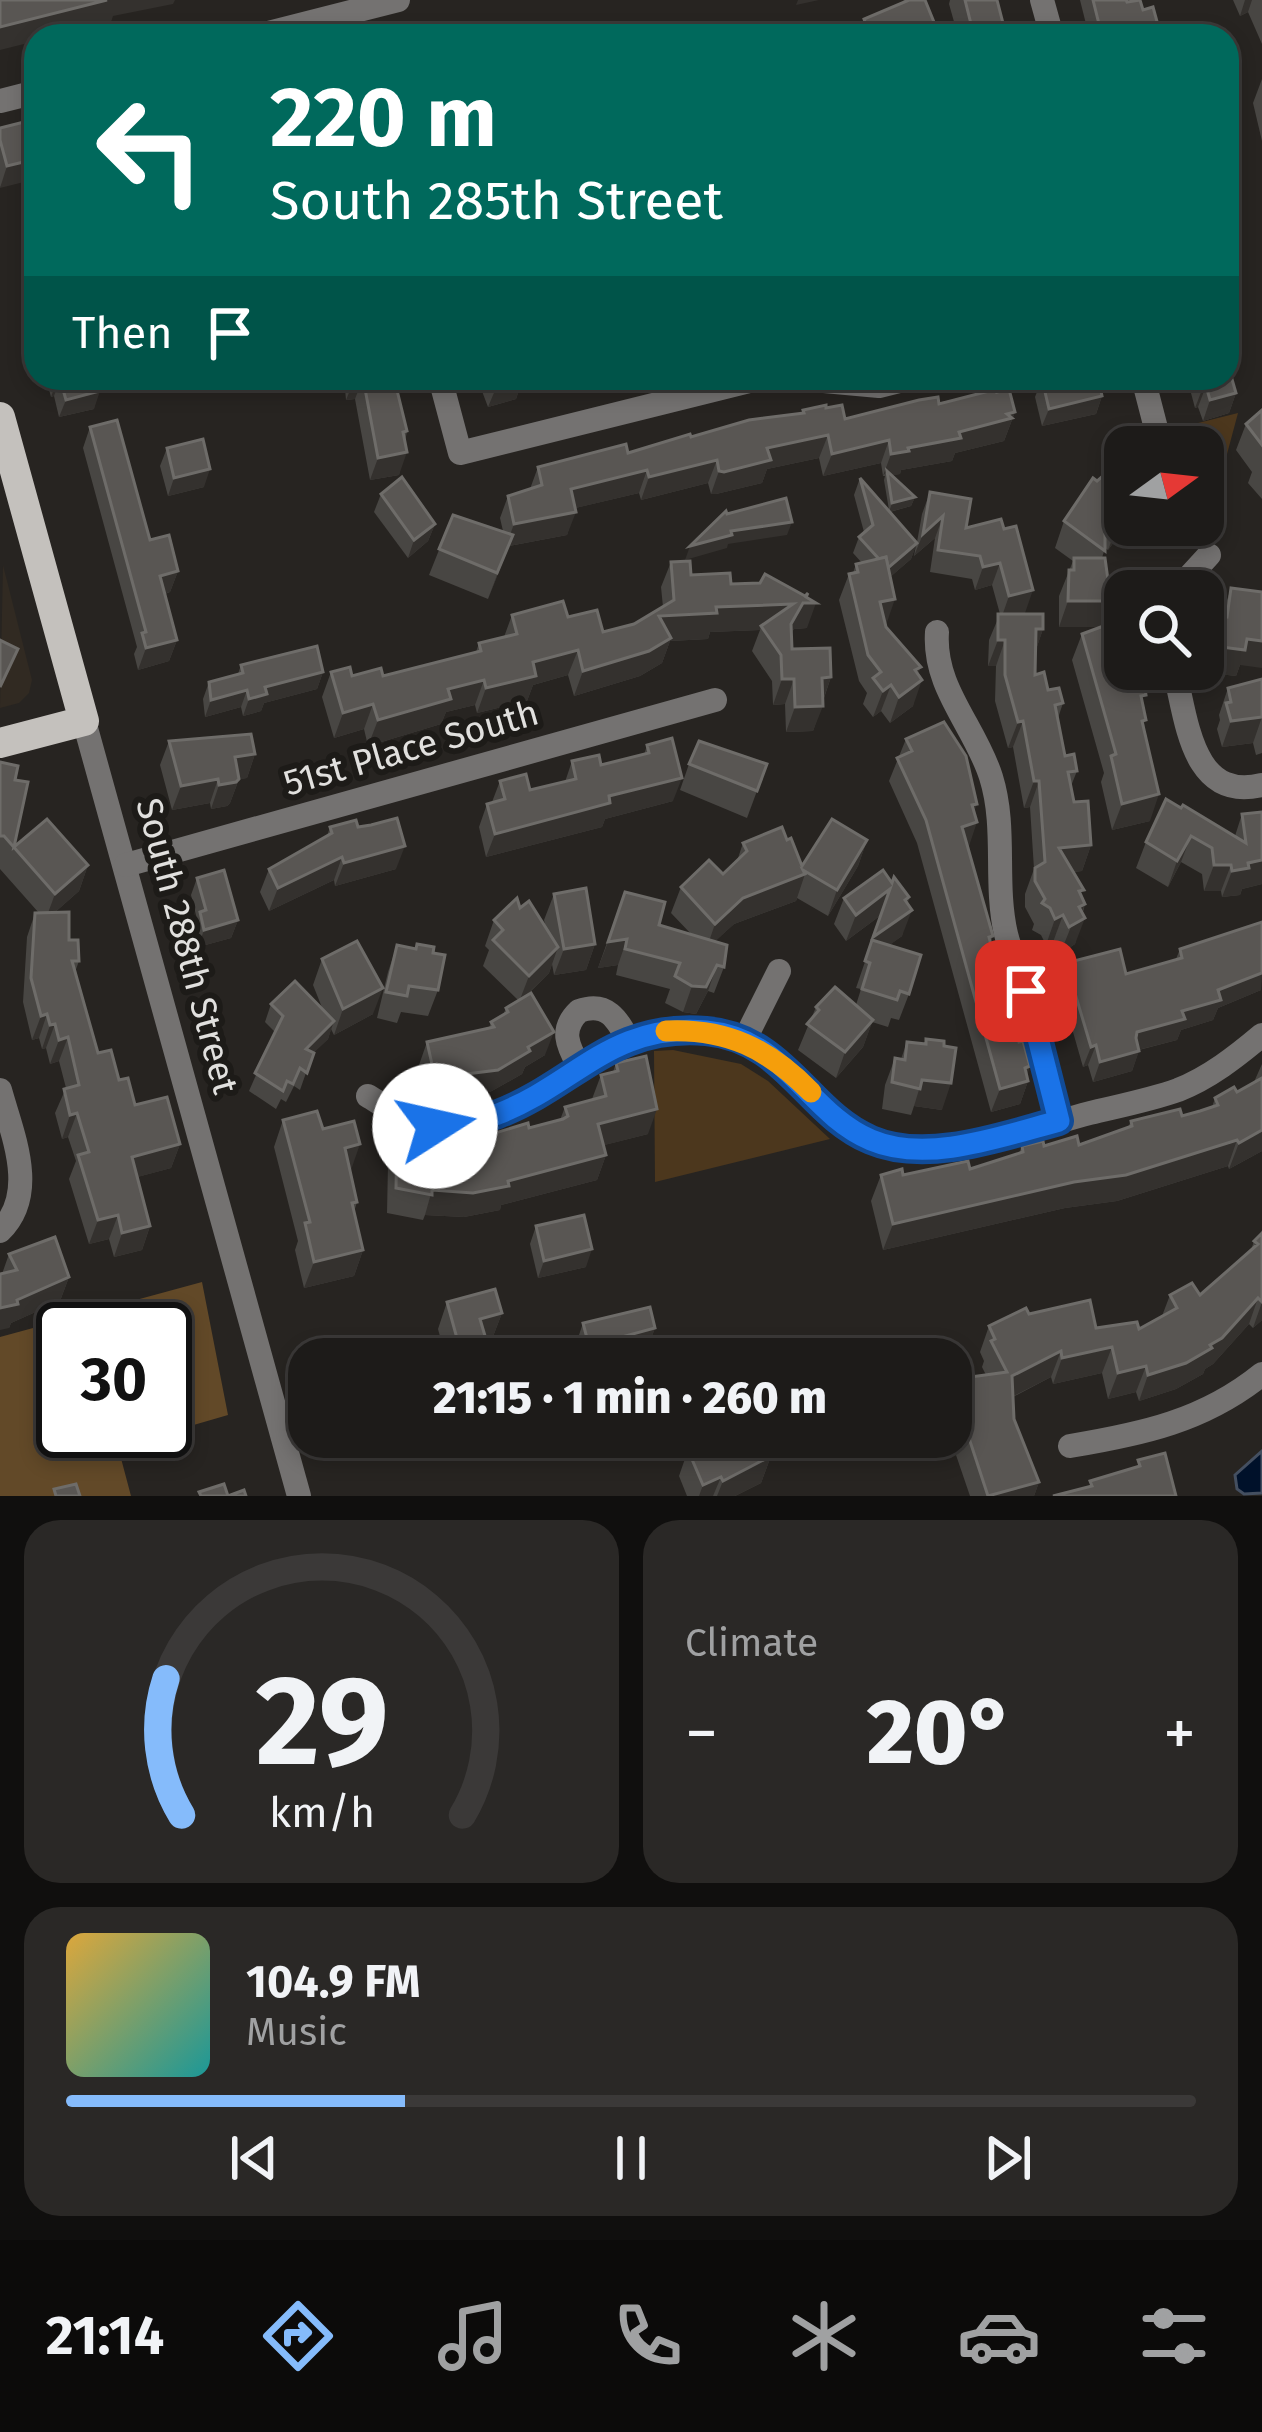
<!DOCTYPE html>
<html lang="en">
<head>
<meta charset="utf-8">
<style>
	:root { --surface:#1d1b19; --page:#2a2826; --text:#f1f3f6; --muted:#a0a1a2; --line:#3b3938; --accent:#85bbfb }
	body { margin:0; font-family:"Fira Sans",sans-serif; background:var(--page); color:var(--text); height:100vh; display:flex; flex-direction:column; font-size:45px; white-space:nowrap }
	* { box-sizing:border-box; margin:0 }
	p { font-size:39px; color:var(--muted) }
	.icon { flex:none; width:66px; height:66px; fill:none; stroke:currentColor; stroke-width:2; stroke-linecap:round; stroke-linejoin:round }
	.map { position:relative; height:1496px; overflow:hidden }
	.sheet { display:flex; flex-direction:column; gap:24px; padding:24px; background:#100f0e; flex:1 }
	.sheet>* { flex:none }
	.hud { position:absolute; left:24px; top:24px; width:1215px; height:366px; border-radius:36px; box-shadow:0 6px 18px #0003,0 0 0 3px var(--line); background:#00695c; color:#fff; overflow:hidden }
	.needle { width:78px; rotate:75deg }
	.fabs { position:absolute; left:1104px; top:426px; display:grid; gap:24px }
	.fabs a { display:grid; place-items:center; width:120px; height:120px; border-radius:24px; background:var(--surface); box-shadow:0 6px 18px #0003,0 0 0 3px var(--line); font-size:60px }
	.speed { position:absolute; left:36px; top:1302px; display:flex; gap:24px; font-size:60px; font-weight:700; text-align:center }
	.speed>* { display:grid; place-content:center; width:156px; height:156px; border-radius:50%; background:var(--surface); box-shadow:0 6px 18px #0003,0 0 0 3px var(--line); line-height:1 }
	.speed .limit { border:6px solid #111; border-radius:18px; background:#fff; color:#111 }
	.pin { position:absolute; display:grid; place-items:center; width:102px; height:102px; color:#fff; margin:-51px; border-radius:24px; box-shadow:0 6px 18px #0006 }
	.me { position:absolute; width:132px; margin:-66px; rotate:80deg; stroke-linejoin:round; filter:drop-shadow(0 0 9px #0008) }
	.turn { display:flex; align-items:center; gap:42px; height:252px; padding:0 48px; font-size:54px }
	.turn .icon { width:156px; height:156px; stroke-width:2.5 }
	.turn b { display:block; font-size:84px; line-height:102px }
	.then { display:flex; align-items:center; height:114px; padding:0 48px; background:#0003; gap:24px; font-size:45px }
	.big { font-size:90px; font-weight:800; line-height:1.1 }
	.sheet .widget { flex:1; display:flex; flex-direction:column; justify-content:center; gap:18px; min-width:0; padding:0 42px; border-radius:36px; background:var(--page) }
	.sheet .dial { align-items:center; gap:0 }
	.dial svg { height:312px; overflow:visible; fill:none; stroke:var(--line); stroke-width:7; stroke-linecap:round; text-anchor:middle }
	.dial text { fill:var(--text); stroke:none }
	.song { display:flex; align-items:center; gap:36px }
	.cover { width:144px; height:144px; border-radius:18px; background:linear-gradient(135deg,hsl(40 70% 55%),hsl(180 70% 35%)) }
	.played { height:12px; border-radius:6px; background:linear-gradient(90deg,var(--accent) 30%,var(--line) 30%) }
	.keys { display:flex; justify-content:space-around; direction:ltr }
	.heat { display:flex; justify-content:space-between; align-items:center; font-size:66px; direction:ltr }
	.sheet .tiles { flex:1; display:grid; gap:24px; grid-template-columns:1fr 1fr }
	.widget:last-child { grid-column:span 2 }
	.trip { position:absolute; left:288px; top:1338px; width:684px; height:120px; border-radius:36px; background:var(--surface); box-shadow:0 6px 18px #0003,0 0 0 3px var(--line); font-weight:800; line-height:120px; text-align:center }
	.menu { display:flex; height:192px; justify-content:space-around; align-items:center; background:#0c0b0a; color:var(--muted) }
	.menu .icon { width:84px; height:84px }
	.menu .current { color:var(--accent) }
	.menu b { font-size:54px; color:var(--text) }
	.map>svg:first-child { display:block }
</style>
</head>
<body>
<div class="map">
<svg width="1262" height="1496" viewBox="0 0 1262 1496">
	<rect width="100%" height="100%" fill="#272421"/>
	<path fill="#312a22" d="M3,565L32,680L29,693L19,703L0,708Z"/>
	<g fill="#4c371d">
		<path d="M1238,413L1211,514L1203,516V447H1166L1162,432Z"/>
		<path d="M673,1050L741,1064L768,1081L830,1139L655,1182L654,1051Z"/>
	</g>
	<path fill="#624928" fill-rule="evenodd" d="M202,1282L228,1415L118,1447L131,1496H0V1337ZM63,1329H165V1431H63Z"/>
	<path fill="#00112a" stroke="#444f60" stroke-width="3" d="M1262,1451V1493L1244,1494L1237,1489L1235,1475Z"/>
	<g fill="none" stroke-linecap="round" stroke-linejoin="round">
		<g stroke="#747271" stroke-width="24">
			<path d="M1042,0L1052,36"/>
			<path d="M256,36L398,0"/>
			<path d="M0,101L36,92"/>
			<path d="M440,378L460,453L762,378"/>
			<path d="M791,378L879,386L911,378"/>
			<path d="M1143,378L1158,436"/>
			<path d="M1176,591L1209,555"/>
			<path d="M937,632C933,688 975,726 991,777C1007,828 994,882 1006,934C1011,955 1021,974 1027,995C1040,1037 1049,1079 1059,1121"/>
			<path d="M1174,669C1187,719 1191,802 1262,785"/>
			<path d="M84,721L299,1496"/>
			<path d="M126,865L715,700"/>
			<path d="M744,1041L779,971"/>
			<path d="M579,1066C567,1045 560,1029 579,1011C607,1001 617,1019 629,1041"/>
			<path d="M0,1090C12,1134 39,1193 0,1231"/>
			<path d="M368,1096C388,1108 409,1123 434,1126C518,1134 583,1042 667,1031C730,1022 776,1056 818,1099C834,1115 853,1135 876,1142C944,1163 1025,1130 1090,1113C1119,1106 1150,1100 1178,1090C1209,1078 1237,1056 1262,1035"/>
			<path d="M1070,1446C1142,1434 1204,1421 1262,1374"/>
		</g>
		<path stroke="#c4c1bd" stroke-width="30" d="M0,417L84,721L0,743"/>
	</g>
	<g fill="#484643">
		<path d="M904,0H925L938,32L936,36H857L864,19L902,4Z"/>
		<path d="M950,0H997L1005,31L1003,36H958L949,4Z"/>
		<path d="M1080,0H1126L1127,2L1143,10L1161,36H1089Z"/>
		<path d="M1233,0H1262V44L1248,12L1240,16Z"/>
		<path d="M1262,79V141L1253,103Z"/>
		<path d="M36,119L0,188V128Z"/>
		<path d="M46,378H97L94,409L59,417L54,396L51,397Z"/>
		<path d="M344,378H394L407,431L399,475L370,480L355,399L346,400Z"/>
		<path d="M477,378H581L561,382V379L519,390L516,399L488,407Z"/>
		<path d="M1187,378H1227L1236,393L1229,413L1203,421L1198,407L1195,408Z"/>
		<path d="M1042,379L1102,396L1096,414L1042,426L1035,397Z"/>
		<path d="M997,392L1015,412L1004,441L955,453L952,461L901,470L900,474L891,475L915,497L911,506L890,512L917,542L922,514L930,492L966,528L1001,519L1025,613L1020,614L1043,629L1035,652V675L1063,703L1058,718L1065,756L1077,771L1071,786L1074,802L1091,845L1082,871L1073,872L1085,904L1075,944L1060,954L1053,942L1046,945L1041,935L1032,930L1034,924L1025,907V894L1034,869L1030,807L1024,808L1013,747L1008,748L995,701L996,666H988L989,640L1000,614L992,585L975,590L972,579L930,572L935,538L914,556L916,545L911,559L890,577L885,625L918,674L913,706L890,723L881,711L873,717L863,704L867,693L859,681L839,600L849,574L853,573L856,564L862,563L853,553L859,537L864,532L854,495L860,478L889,510L884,480L885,476H883L881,463L823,476L819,458L767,469L762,483L716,494H711L708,483L641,500L639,493L575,508L567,535L509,546L488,599L429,575L453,515L503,531L500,518L508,496L530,489L538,467L628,453L801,413L803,410L826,408L845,419Z"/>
		<path d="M1262,410V499L1248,483L1252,472L1236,450L1246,424Z"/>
		<path d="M90,427L150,540L178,571L170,592L165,594L177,640L169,661L138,670L134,654L137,647L83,448Z"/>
		<path d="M1126,438L1125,525H1142L1136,530L1131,531L1126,526L1108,550L1105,548L1102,558L1113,622L1143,704L1150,821L1112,830L1101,782L1104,773L1072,660L1082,634L1100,627H1059V596L1073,561L1055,548L1064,521L1097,481L1105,474L1115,448Z"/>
		<path d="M167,448L204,487L168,496L160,466Z"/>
		<path d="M381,494L435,524L428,541L408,558L374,512Z"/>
		<path d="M671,562L691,575L807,597V628L794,629L791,633L792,649L831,677L813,731L786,732L785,704L773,705L772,681L752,651L760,630L710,632L708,639L670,641L662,663L640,676L574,696L568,675L533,685L527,701L477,713L475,705L446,712L441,724L368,746L364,729L334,738L322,697L331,672L352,676H383L476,652L479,643L504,637L512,615L568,617L603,632L634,624L663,607L661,587Z"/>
		<path d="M1231,588L1240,665L1236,676L1211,673L1213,642Z"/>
		<path d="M241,665L323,672L317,689L264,703L261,711L243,716L241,707L205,717L203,699L209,682L238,674Z"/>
		<path d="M1262,679V753L1256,755L1253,743L1222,747L1217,729L1220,720L1219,715L1228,688Z"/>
		<path d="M906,739L974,811L967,846L993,936L990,943L998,972L996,977L1019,1042L1028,1081L1020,1104L991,1112L917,843L889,781Z"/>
		<path d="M169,741L255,754L247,778L239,779L230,803L227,806L211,809L210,803L172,810L160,765Z"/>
		<path d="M647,745L673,801L605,819L602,827L486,857L479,827L487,804L492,802L500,781L530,790L565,782L572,761L601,765L644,755Z"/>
		<path d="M0,762L15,780L14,847L88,865L79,891L54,913L79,961L75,972L98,1053L135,1105L180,1144L171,1168L137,1177L150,1226L142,1250L114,1257L109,1239L89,1244L69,1179L76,1161L68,1137L62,1139L55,1113L66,1088L59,1061L50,1064L46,1048L42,1049L39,1038L32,1040L23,1002L27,937L35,913H39L0,869Z"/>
		<path d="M689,764H767L747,818L680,790Z"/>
		<path d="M1181,808L1235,836L1242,814L1262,812V884L1242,889L1240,895L1222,897L1221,891H1204L1202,874L1181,862L1168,887L1136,868L1146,842Z"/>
		<path d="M330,827H358L396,869L335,886L334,880L269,911L260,892L269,869L327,836Z"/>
		<path d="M787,840L802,866L867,840L858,866L828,916L797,898L796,901L734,924L715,941L724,967L714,993L708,991L696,1014L683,1012L665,1003L670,989L616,975L618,965L598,968L625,892L659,925L692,935L671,913L681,887L723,874L737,861L743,843Z"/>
		<path d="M197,878L238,920L231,938L198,947L193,929L197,919L191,895Z"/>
		<path d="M892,883L909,897L902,936L889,945L909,994L899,1020L891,1018L888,1027L872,1022L863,1047L836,1078L798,1050L816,1007L856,1005L861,989L856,988L881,915L846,941L834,924L844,898Z"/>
		<path d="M554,894L595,944L586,970L554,975L552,964L549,973L525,997L545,1055L525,1067L522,1074L490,1092L434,1100L432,1094L426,1096L419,1065L427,1042L489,1028L491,1022L503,1015L506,1008L518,1000L483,966L489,950L485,946L494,920L520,908L546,928L544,920Z"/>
		<path d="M1262,922L1261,990L1218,1008L1213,1020L1181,1030L1177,1040L1139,1050L1132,1071L1093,1082L1088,1065L1083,1067L1059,983L1066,963L1126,974L1176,959L1180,949Z"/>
		<path d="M397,945L433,953L438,990L428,1016L401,1012L397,1023L377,1018L388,972Z"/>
		<path d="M322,959L373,1014L334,1035L331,1029L328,1039L313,1053L300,1090L294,1086L286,1102L281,1099L276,1109L249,1091L275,1032L265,1022L271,1004L323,1010L313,985Z"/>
		<path d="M926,1039L944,1046L942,1110L914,1106L911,1115L882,1109L885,1085L895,1058L901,1059L907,1042L925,1044Z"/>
		<path d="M616,1063L648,1134L604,1145L606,1155L597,1180L501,1205L500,1210L464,1217L425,1215L423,1220L387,1213L388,1164L397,1139L418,1149L439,1150L470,1145L472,1140L560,1120L565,1107L592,1099L601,1075L613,1072Z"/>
		<path d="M1262,1064V1151L1229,1169L1228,1166L1117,1201L1065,1208L883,1250L871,1201L881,1175H903L970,1169L1019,1153L1022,1146L1079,1145L1128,1127L1131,1121L1182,1116L1212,1107L1215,1098L1237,1092L1254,1082Z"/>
		<path d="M283,1120L323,1129L350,1170L357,1202L354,1212L363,1250L354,1276L304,1288L295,1250L298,1241L274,1147Z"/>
		<path d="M536,1226L586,1267L538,1278L530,1244Z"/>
		<path d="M1262,1230V1320L1253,1328L1249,1324L1213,1364L1205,1369L1203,1374L1176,1389L1139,1401L1136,1392L1108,1399L1102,1373L1053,1384L1051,1377L1013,1397L1014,1419L1039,1482L1034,1496H970L956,1455L954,1404L963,1378L986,1375L982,1367L984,1361L980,1352L989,1326L1029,1314L1096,1328L1139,1329L1162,1316L1170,1295H1200L1251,1250L1254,1241L1260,1235Z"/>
		<path d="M9,1254L69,1277L60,1301L11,1323L9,1328L2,1274Z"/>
		<path d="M447,1302L502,1313L492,1339L486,1341L488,1346L483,1359H446L438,1329Z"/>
		<path d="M583,1323L655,1328L648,1346L601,1359H581L577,1341Z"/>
		<path d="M696,1438L771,1456L761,1483L735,1496H687L679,1476L688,1450L692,1448Z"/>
	</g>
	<g fill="#34312e">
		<path d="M107,0H175L173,4L113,16L111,22L54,36H36V41L0,50V27Z"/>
		<path d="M798,0H819L796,5Z"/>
		<path d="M1245,0H1252L1248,12L1240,16Z"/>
		<path d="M36,159V179L0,188L7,166Z"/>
		<path d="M355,378H363L355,399L346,400Z"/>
		<path d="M518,378H561L519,390L516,399L488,407L496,388Z"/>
		<path d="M60,379L54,396L51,397L57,380Z"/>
		<path d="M1206,386L1198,407L1195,408L1203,387Z"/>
		<path d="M100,391L94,409L59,417L66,400Z"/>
		<path d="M1236,393L1229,413L1203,421L1210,400Z"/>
		<path d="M1102,396L1096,414L1042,426L1049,409Z"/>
		<path d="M1015,412L1004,441L955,453L952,461L901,470L900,474L888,476L887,471L883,476L891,454Z"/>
		<path d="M828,435L819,458L767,469L762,483L716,494H711L719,471L767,448Z"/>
		<path d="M889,440L881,463L823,476L832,454Z"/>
		<path d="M407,452L399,475L370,480L378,458Z"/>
		<path d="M717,460L708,483L641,500L649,477Z"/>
		<path d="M210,469L204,487L168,496L174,478Z"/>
		<path d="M647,470L639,493L563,511L571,489Z"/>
		<path d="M915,497L911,506L889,512L892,503Z"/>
		<path d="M576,512L567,535L509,546L488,599L508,546H506L514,524Z"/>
		<path d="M1125,514L1126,526L1108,550L1118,524Z"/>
		<path d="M943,516L935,538L914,556L923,534Z"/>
		<path d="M792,522L787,535L728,544L727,548L685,560L690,546L731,531Z"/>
		<path d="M435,524L428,541L408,558L414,540Z"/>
		<path d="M917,543L911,559L881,585L887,569Z"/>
		<path d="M1000,563L992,585L975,590L983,567Z"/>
		<path d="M178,571L170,592L152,597L160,576Z"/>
		<path d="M1033,590L1025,613L1001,619L1009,596Z"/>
		<path d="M895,599L886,625L880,602Z"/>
		<path d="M1068,601H1121L1111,627H1059Z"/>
		<path d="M803,603H816L807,628L794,629L782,650L791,624Z"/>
		<path d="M793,604L761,626L760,630L710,632L708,639L670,641L662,663L640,676L574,696L583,671L659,616L716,607Z"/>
		<path d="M1036,629H1043L1034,656Z"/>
		<path d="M1247,639L1262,641V668L1240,665L1236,676L1211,673L1221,647Z"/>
		<path d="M177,640L169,661L138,670L146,648Z"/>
		<path d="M998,640H1005L996,666H988Z"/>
		<path d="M578,650L568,675L533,685L527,701L477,713L486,688L533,662Z"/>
		<path d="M921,667L913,687L922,680L913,706L890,723L899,697L915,670Z"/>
		<path d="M323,672L317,689L264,703L261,711L243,716L249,699L265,687Z"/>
		<path d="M831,677L822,703V678Z"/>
		<path d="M782,679H794L785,704L773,705Z"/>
		<path d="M484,680L475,705L446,712L441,724L368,746L378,720L448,689Z"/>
		<path d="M891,685L881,711L873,717L883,691Z"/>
		<path d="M247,690L241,707L205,717L211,700Z"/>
		<path d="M373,704L364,729L334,738L343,713Z"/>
		<path d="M823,706L813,731L786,732L795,707Z"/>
		<path d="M1262,717L1253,743L1222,747L1231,721Z"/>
		<path d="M1023,721L1013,747L1008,748L1018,722Z"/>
		<path d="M255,754L247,778L227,781L235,757Z"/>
		<path d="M682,778L673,801L605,819L602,827L486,857L495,834L609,796Z"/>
		<path d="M218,779L210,803L172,810L181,786Z"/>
		<path d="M239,779L230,803L227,806L211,809L219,785Z"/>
		<path d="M1034,781H1039L1030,807L1024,808Z"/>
		<path d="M1159,794L1150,821L1112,830L1122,804Z"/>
		<path d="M977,804L969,825L977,822L969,846L953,850L972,805Z"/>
		<path d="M1191,836L1181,862L1168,887L1177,861Z"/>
		<path d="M867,840L858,866L828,916L837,890Z"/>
		<path d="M1091,845L1082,871L1050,874L1059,848Z"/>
		<path d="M405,846L396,869L335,886L344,863Z"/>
		<path d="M342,857L334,880L269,911L278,888Z"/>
		<path d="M1262,860V884L1242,889L1240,895L1222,897L1232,871Z"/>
		<path d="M88,865L79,891L45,921L55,894Z"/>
		<path d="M1214,865H1231L1221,891H1204Z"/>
		<path d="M805,874L796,901L734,924L706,950L715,924L743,898Z"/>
		<path d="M890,889L881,915L846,941L856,915Z"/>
		<path d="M909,897L902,916L912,910L902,936L864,964L873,937Z"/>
		<path d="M1085,904L1078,922L1085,918L1075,944L1060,954L1079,907Z"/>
		<path d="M1063,915L1053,942L1046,945L1055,919Z"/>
		<path d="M238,920L231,938L198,947L204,930Z"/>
		<path d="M627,939L618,965L598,968L608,942Z"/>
		<path d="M595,944L586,970L554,975L564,949Z"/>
		<path d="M558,947L549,973L519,1002L529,976Z"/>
		<path d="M717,965L708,991L696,1014L683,1012L692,986Z"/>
		<path d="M1262,973L1261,990L1218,1008L1213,1020L1181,1030L1177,1040L1130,1052L1137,1032L1182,1011L1218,990Z"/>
		<path d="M383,988L373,1014L334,1035L343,1009Z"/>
		<path d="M47,1014L39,1038L32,1040L41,1016Z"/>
		<path d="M873,1020L863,1047L836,1078L845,1052Z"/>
		<path d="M334,1021L328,1039L299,1067L306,1049Z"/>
		<path d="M55,1024L46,1048L42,1049L50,1025Z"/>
		<path d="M554,1032L545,1055L525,1067L522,1074L490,1092L434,1100L442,1077L528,1047Z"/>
		<path d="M68,1037L59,1061L50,1064L59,1040Z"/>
		<path d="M1096,1045L1088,1065L1083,1067L1091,1047Z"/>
		<path d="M1139,1051L1132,1071L1093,1082L1100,1062Z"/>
		<path d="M1030,1066L1025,1082L1028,1081L1020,1104L991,1112L1000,1089L1025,1068Z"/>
		<path d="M441,1072L432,1094L426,1096L434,1073Z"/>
		<path d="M922,1080L951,1083L942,1110L914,1106Z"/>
		<path d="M657,1109L648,1134L589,1149L598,1124Z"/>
		<path d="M77,1113L68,1137L62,1139L70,1115Z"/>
		<path d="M1262,1130V1151L1229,1169L1239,1143Z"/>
		<path d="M1237,1140L1228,1166L1117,1201L1065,1208L883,1250L893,1224Z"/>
		<path d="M180,1144L171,1168L123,1181L132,1157Z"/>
		<path d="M360,1144L351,1170L345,1148Z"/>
		<path d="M606,1155L597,1180L501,1205L500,1210L464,1217L425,1215L432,1190L508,1181Z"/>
		<path d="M118,1215L109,1239L89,1244L98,1220Z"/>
		<path d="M150,1226L142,1250L114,1257L122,1233Z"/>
		<path d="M592,1249L586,1267L538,1278L544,1261Z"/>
		<path d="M363,1250L354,1276L304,1288L314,1262Z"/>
		<path d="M69,1277L60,1301L11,1323L9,1328L0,1330V1308Z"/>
		<path d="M1258,1298L1249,1324L1213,1364L1205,1369L1203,1374L1176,1389L1139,1401L1148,1375L1210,1345Z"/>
		<path d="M1262,1302V1320L1253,1328Z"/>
		<path d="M502,1313L492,1339L471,1345L480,1319Z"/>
		<path d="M655,1328L648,1346L601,1359H584L589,1346Z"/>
		<path d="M488,1346L483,1359H459L461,1353Z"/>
		<path d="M1112,1347L1102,1373L1053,1384L1062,1358Z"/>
		<path d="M1061,1351L1051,1377L1002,1402L1012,1376Z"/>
		<path d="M1146,1366L1136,1392L1108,1399L1118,1373Z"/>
		<path d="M771,1456L761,1483L735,1496H717L723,1481Z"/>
		<path d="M721,1477L713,1496H699L703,1485Z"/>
		<path d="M1039,1482L1034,1496H990Z"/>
	</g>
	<g fill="#595653" stroke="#6e6c69" stroke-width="3">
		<path d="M0,0H107L0,27Z"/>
		<path d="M909,0H925L938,32L929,36H870L864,19Z"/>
		<path d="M965,0H997L1005,31L987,36H974Z"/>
		<path d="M1093,0H1126L1127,2L1140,0L1143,10L1153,7L1161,36H1102Z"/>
		<path d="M36,119V159L7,166L0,140V128Z"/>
		<path d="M1227,362L1236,393L1210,400L1206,386L1203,387L1200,378H1227Z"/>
		<path d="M57,378H97L100,391L66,400L60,379L57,380Z"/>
		<path d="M363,378H394L407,431L403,432L407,452L378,458Z"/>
		<path d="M492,378H522L523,380L496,388Z"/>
		<path d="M1049,378H1098L1102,396L1049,409L1042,379Z"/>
		<path d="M997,389V392L1009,389L1015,412L1007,414L1012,418L959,432L961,438L908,448L909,451L891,454L889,440L832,454L828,435L767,448L771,460L724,472L719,471L717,460L649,477L647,470L571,489L576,512L514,524L508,496L542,485L538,467L626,444L628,453L690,434L691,437L749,420L804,413L803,410L826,405V408L842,405L845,419L919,400L938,397L939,404Z"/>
		<path d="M1262,410V445L1246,424Z"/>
		<path d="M117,420L150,540L169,535L178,571L160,576L177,640L146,648L142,633L146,632L90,427Z"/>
		<path d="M1150,434L1167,447H1135Z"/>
		<path d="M1126,438L1134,447H1125V514L1118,524L1105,515V551L1064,521L1093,478L1097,481L1123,458L1115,448Z"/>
		<path d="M203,439L210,469L174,478L167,448Z"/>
		<path d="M887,471L915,497L892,503Z"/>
		<path d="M402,477L435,524L414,540L381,494Z"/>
		<path d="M860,478L917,543L888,568L886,557L879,559L859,537L873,525Z"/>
		<path d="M930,492L971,499L966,528L1001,519L1004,529L1016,526L1033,590L1009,596L1000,563L983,567L980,556L938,550L943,516L923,534Z"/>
		<path d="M786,498L792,522L731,531L732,535L690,546L726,511L727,514Z"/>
		<path d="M453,515L513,535L497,573L439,549Z"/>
		<path d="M886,557L895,599L880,602L886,627L921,667L915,670L922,680L899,697L891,685L883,691L873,678L881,672L868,655L849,574L858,572L856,564Z"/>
		<path d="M1074,558H1105L1108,580H1121V601H1068L1069,570H1074Z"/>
		<path d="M690,561L691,575L730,573L731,584L760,583L765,574L805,596L808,593L806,597L816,603H803L791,624L792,649L830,648L831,677L822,678L823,706L795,707L794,679H782L781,655L761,626L793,604L716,607L717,613L659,616L671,638L649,651L583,671L578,650L533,662L536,676L486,688L484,680L448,689L451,699L378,720L373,704L343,713L331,672L350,667L352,676L381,668L383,676L481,651L479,643L517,634L512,615L563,601L568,617L597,610L603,632L634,624L674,600L671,562Z"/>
		<path d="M1231,588L1262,592V641L1247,639L1245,650L1221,647L1222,616L1227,617Z"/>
		<path d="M998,614H1043V629H1036L1035,675L1044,672L1048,690L1059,688L1063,703L1055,705L1065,756L1074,754L1077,771L1068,772L1074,802L1088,801L1091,845L1059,848L1084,890L1079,891L1085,904L1079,907L1085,918L1069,927L1063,915L1055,919L1050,908L1042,903L1045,899L1035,881V868L1045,862L1039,781H1034L1023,721L1018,722L1005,675V640H998Z"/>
		<path d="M1125,618V669H1142L1146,695L1141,696L1146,720L1142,721L1159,794L1122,804L1111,756L1116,754L1082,634Z"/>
		<path d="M0,640L18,649L0,687Z"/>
		<path d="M317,646L323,672L265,687L267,694L249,699L247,690L211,700L209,682L243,673L241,665Z"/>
		<path d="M1262,679V717L1231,721L1226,703L1231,702L1228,688Z"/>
		<path d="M944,722L966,756L977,804L972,805L977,822L962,827L993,936L989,937L998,972L982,981L999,976L1004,983L1019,1042L1023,1041L1030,1066L1025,1068L1028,1081L1000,1089L926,820L897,758L912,751L906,739Z"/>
		<path d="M251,734L255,754L235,757L239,779L236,782L219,785L218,779L181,786L169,741Z"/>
		<path d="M672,738L682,778L609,796L610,803L495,834L487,804L505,799L500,781L526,774L530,790L576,779L572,761L599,755L601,765L649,753L647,745Z"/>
		<path d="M699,741L767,764L757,791L689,764Z"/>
		<path d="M0,762L18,766L15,780L28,782L14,847L47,819L88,865L55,894L4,836H0Z"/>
		<path d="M1166,799L1181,808L1183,805L1246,843L1242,814L1262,812V860L1248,863L1249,868L1232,871L1231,865H1214L1212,848L1191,836L1177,861L1146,842Z"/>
		<path d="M397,818L405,846L344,863L342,857L278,888L269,869L332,833L330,827L356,820L358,827L371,825Z"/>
		<path d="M832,819L867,840L837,890L803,870L805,874L743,898L715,924L681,887L709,860L723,874L747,851L743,843L782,827L787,840L791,838L802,866Z"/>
		<path d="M224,870L238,920L204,930L200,912L206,910L197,878Z"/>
		<path d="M883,870L892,883L894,877L909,897L905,900L912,910L873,937L890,889L856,915L844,898Z"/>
		<path d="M586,888L595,944L564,949L554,894Z"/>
		<path d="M625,892L665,902L659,925L727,945L724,967L717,965L706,987L692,986L675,976L680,963L625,949L627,939L608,942Z"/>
		<path d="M517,898L520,908L529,901L558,947L529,976L493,940L503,930L494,920Z"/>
		<path d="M69,912V940H78L79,961H72L98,1053L111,1050L119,1080L128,1078L135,1105L167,1097L180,1144L132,1157L150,1226L122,1233L118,1215L98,1220L78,1155L89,1152L77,1113L70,1115L64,1089L79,1085L68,1037L59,1040L55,1024L50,1025L47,1014L41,1016L31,978L35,913Z"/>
		<path d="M1262,922V973L1218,990L1221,1000L1182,1011L1185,1019L1137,1032L1136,1038L1139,1051L1100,1062L1096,1045L1091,1047L1066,963L1120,949L1126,974L1182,958L1180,949Z"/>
		<path d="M872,940L921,955L909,994L900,991L897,1000L862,989L870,963L865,961Z"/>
		<path d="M357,941L383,988L343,1009L322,959Z"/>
		<path d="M417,944L434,947L433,953L445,955L438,990L409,986L407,996L386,992L397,945L416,949Z"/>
		<path d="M295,981L334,1021L306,1049L314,1053L307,1073L300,1068L293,1084L287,1081L283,1091L255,1073L283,1016L271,1004Z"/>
		<path d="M835,987L873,1020L845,1052L807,1024L819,1010L816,1007Z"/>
		<path d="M531,993L554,1032L528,1047L530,1051L498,1070L442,1077L441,1072L434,1073L427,1042L494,1027L491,1022L508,1012L506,1008Z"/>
		<path d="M926,1039L944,1041V1046L956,1048L951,1083L922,1080L920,1089L892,1082L895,1058L905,1060L907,1042L926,1044Z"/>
		<path d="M646,1056L657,1109L598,1124L606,1155L508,1181L509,1186L473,1193L432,1190V1195L396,1188L397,1139L418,1140V1149L439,1150L473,1144L472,1140L528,1123L529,1128L563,1119L568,1116L565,1107L606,1096L601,1075L618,1071L616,1063Z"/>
		<path d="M1262,1078V1130L1239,1143L1237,1140L1126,1175L1074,1182L893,1224L881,1175L902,1169L903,1175L968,1161L970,1169L1023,1152L1022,1146L1043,1141L1044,1146L1077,1136L1079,1145L1132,1126L1131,1121L1180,1109L1182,1116L1200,1111L1218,1105L1215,1098L1234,1087L1237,1092Z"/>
		<path d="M317,1111L323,1129L354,1121L360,1144L345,1148L357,1202L352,1203L363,1250L314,1262L305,1223L310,1222L283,1120Z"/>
		<path d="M584,1215L592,1249L544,1261L536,1226Z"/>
		<path d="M1262,1233V1302L1258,1298L1222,1338L1210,1345L1212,1348L1186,1363L1148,1375L1146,1366L1118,1373L1112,1347L1062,1358L1061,1351L1012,1376L1014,1419L1039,1482L988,1496L966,1429L963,1378L1007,1372L991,1341L995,1339L989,1326L1026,1308L1029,1314L1090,1300L1096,1328L1137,1322L1139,1329L1177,1308L1170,1295L1192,1283L1200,1295L1258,1244L1254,1241Z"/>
		<path d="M55,1237L69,1277L17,1300L18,1304L0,1308V1274L17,1270L9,1254Z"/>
		<path d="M495,1289L502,1313L480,1319L488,1346L461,1353L447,1302Z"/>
		<path d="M650,1307L655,1328L589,1346L583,1323Z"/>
		<path d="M763,1437L771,1456L723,1481L721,1477L703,1485L688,1450L703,1443L696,1438Z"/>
		<path d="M1165,1453L1176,1496H1053L1092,1486L1090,1481L1140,1466L1138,1460Z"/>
		<path d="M76,1484L80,1496H56L54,1489Z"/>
		<path d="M224,1484L228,1496L244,1490L246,1496H201L199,1492Z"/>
	</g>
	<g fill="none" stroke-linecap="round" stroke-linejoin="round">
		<defs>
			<path id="route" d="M435,1126C456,1124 478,1121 498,1114C576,1084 611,1023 706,1031C786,1038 807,1113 871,1140C927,1164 1003,1136 1059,1121L1026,991"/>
		</defs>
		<use href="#route" stroke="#114b97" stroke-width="30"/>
		<use href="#route" stroke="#1a73e8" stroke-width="21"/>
		<path stroke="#f59e0b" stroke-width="21" d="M666,1031C727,1028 769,1049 811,1092"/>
	</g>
	<g text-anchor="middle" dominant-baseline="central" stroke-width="12" stroke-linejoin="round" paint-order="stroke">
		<g font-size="36" fill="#e1e0de" stroke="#1d1b18">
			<text transform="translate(411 748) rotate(-16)">51st Place South</text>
			<text transform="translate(187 946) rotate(75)">South 288th Street</text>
		</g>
	</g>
</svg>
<div class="fabs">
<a><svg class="needle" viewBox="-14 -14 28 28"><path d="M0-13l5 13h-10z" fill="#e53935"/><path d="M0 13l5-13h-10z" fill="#a0a1a2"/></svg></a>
<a><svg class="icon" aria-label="search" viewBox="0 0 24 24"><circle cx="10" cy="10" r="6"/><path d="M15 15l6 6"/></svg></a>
</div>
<div class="speed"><div class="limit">30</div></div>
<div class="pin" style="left:1026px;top:991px;background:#d93025"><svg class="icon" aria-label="arrive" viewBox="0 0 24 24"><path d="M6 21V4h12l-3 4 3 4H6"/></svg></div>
<svg class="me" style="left:435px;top:1126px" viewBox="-20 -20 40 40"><circle r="19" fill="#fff"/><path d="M0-13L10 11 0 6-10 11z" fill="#1a73e8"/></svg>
<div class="trip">21:15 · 1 min · 260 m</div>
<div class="hud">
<div class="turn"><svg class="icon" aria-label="left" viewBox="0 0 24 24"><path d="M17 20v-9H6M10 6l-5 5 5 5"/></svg><div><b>220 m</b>South 285th Street</div></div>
<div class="then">Then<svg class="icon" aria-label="arrive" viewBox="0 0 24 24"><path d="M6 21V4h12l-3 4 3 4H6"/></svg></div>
</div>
</div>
<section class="sheet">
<div class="tiles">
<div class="widget dial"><svg viewBox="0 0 100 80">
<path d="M14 69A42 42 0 1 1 86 69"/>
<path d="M14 69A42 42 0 0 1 10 34" stroke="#85bbfb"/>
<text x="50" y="56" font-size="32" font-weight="700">29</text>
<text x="50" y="72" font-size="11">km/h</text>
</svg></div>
<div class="widget"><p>Climate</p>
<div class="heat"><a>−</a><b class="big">20°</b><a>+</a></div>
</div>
<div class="widget">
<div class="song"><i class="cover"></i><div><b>104.9 FM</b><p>Music</p></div></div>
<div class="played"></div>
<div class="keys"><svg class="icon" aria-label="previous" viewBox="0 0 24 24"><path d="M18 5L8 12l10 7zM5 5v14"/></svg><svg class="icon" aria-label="pause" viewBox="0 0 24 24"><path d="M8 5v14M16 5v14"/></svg><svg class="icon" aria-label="next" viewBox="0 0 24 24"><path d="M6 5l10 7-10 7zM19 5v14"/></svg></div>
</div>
</div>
</section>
<nav class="menu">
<b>21:14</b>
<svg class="icon current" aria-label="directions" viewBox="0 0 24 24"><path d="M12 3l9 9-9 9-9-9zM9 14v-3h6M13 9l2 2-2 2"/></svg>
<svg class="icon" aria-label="music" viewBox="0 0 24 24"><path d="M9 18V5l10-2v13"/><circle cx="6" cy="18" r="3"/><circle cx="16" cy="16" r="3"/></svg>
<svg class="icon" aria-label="phone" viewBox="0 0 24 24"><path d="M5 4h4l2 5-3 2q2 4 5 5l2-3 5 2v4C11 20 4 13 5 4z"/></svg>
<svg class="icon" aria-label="climate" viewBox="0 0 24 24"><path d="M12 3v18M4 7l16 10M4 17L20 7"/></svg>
<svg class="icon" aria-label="car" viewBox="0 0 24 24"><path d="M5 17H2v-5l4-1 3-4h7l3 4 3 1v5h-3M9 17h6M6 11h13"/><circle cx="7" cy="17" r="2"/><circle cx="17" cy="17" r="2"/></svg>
<svg class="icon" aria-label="filters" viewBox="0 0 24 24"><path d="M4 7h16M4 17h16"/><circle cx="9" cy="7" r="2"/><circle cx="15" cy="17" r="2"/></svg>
</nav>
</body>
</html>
